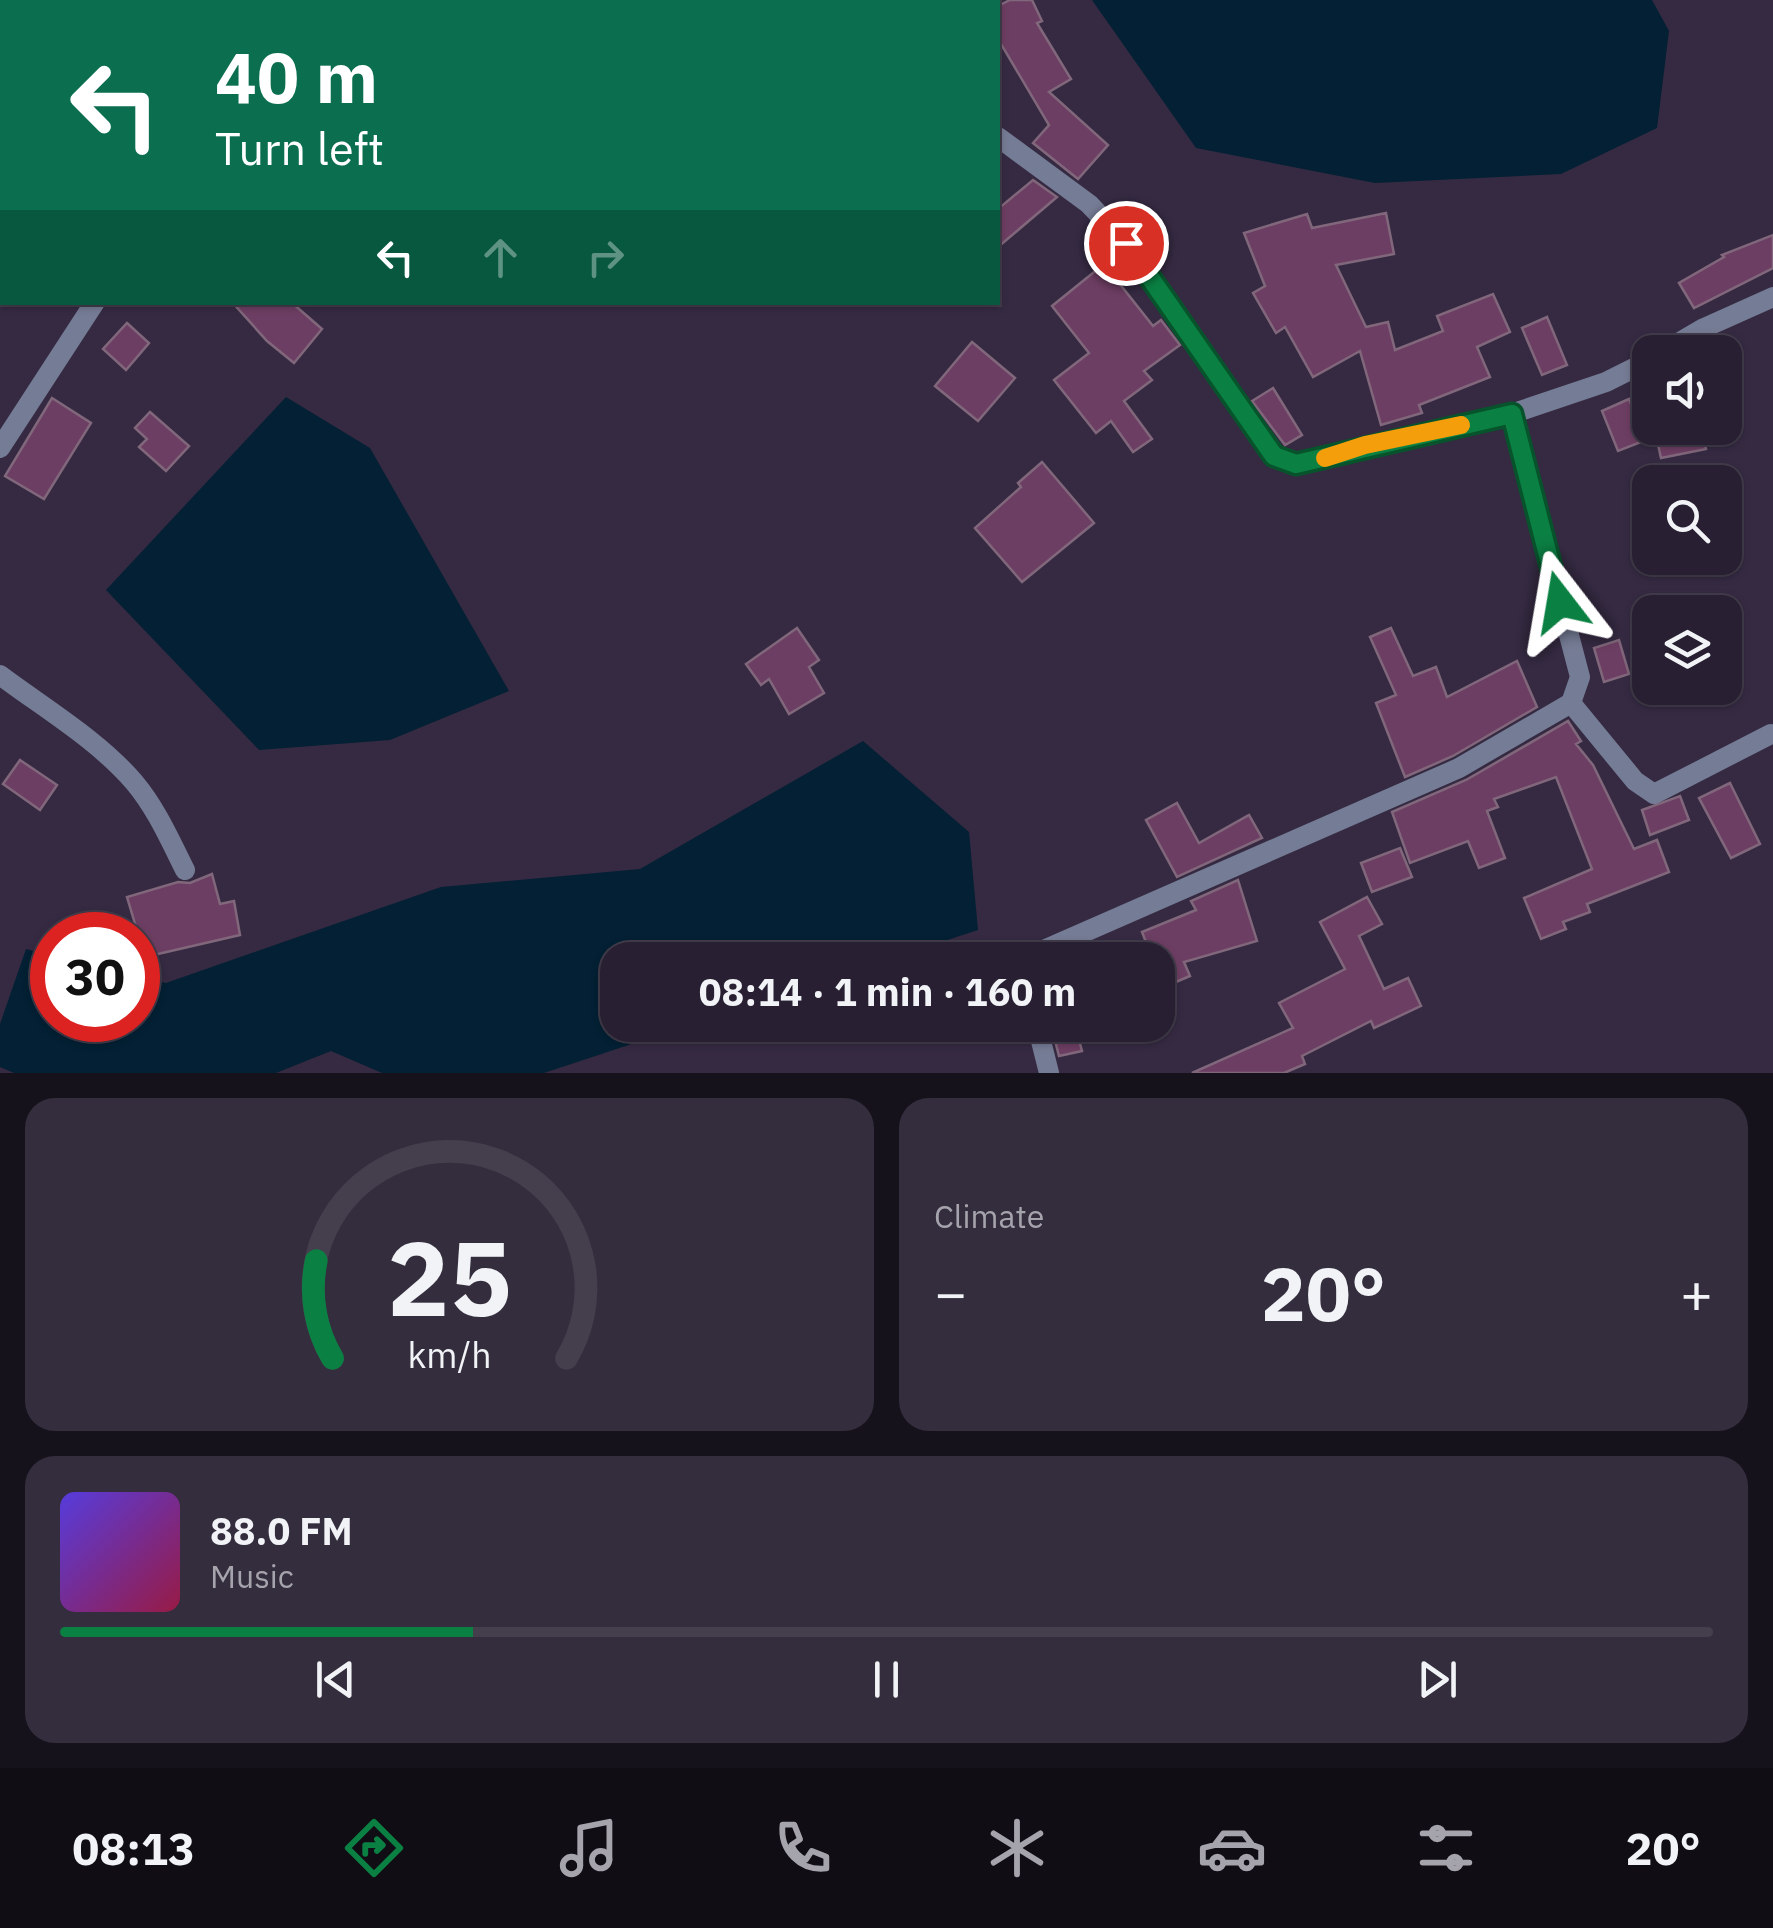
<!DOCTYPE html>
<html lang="en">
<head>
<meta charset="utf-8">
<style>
	:root { --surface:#282032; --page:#342d3e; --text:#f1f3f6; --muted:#a5a3ac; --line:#443e4d; --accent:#0b8043 }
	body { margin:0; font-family:"IBM Plex Sans",sans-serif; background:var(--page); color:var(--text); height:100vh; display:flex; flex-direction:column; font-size:38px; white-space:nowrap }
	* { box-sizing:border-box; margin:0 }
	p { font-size:32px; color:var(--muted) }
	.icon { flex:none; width:55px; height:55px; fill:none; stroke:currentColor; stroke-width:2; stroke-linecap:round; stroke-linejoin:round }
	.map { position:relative; height:1073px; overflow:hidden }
	.panel { display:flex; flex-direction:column; gap:25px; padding:25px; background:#16121c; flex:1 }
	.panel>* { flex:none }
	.hud { position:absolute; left:0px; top:0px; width:1000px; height:305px; box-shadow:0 2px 8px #0004,0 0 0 2px var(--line); background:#0b6e4f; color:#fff; overflow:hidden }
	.tools { position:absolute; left:1632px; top:335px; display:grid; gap:20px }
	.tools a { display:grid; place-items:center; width:110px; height:110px; border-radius:20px; background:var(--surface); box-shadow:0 2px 8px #0004,0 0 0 2px var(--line); font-size:50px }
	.speed { position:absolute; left:30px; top:912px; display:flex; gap:20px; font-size:50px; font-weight:700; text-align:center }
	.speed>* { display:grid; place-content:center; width:130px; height:130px; border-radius:50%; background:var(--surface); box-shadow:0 2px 8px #0004,0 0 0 2px var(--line); line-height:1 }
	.speed .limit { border:15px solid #d22; background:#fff; color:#111 }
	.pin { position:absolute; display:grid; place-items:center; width:85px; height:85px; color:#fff; margin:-42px; border:5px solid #fff; border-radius:50%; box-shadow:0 2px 10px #0007 }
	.me { position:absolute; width:110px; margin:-55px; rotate:346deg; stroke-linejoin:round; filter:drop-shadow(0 0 8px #0008) }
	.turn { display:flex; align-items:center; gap:35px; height:210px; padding:0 50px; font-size:45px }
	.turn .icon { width:130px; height:130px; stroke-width:2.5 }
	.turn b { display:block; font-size:70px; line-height:85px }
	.lanes { display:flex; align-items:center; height:95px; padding:0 50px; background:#0003; justify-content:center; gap:50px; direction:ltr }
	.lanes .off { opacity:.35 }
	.big { font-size:75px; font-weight:700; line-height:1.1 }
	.panel .tile { flex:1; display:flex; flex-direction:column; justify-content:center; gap:15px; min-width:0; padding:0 35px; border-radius:30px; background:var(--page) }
	.panel .dial { align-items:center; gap:0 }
	.dial svg { height:260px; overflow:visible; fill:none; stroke:var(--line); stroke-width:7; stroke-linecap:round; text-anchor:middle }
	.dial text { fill:var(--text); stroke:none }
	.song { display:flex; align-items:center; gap:30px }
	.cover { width:120px; height:120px; border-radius:15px; background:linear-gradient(135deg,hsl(250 70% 55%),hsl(340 70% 35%)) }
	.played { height:10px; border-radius:5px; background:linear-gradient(90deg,var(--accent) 25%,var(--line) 25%) }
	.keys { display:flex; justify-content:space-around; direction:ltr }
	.heat { display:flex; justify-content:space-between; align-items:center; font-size:55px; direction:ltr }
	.panel .tiles { flex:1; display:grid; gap:25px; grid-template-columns:1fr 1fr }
	.tile:last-child { grid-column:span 2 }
	.trip { position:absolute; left:600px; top:942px; width:575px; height:100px; border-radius:30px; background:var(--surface); box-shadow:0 2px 8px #0004,0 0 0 2px var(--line); font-weight:700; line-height:100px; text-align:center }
	.tabs { display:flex; height:160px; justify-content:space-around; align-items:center; background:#100d14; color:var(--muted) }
	.tabs .icon { width:70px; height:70px }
	.tabs .active { color:var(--accent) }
	.tabs b { font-size:45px; color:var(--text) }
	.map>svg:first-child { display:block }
</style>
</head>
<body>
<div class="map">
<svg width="1773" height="1073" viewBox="0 0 1773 1073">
	<rect width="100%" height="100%" fill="#352a42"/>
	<g fill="#032034">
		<path d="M1092,0H1652L1669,31L1657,128L1561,174L1375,183L1196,148Z"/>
		<path d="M286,397L370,448L509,691L390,740L259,750L106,590Z"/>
		<path d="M863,741L969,832L978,930L886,960H618V1025H689L544,1073H382L331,1051L276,1073H14L0,1067V1024L26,949L52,956V1020H138V977L166,983L441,887L640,869Z"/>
	</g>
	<g fill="#6d3e63" stroke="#81677b" stroke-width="2.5">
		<path d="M1010,0H1032L1042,21L1037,23L1071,79L1049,92L1108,145L1078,179L1033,143L1049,125L998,39V6Z"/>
		<path d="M1033,180L1057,197L998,247V209Z"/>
		<path d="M1386,213L1394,254L1336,265L1366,327L1388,322L1395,350L1443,331L1437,316L1493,294L1510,332L1477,347L1490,377L1419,405L1422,413L1381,425L1360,351L1313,377L1285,327L1276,333L1253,293L1265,286L1244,233L1307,214L1312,228Z"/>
		<path d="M1773,235V268L1694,308L1679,283L1724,257L1722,255Z"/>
		<path d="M1104,264L1153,326L1161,320L1180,345L1144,371L1152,380L1124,401L1152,439L1133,452L1111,421L1096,433L1054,380L1089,353L1052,306Z"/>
		<path d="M232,302H291L322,329L294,363L267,341Z"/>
		<path d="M1547,317L1567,365L1542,375L1522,328Z"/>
		<path d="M127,323L149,343L126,370L103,349Z"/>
		<path d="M972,342L1015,378L978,421L935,386Z"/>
		<path d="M1273,388L1302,435L1285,445L1252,401Z"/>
		<path d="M52,398L91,423L44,499L5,476Z"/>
		<path d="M1629,399L1646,440L1618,451L1602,411Z"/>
		<path d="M150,412L189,446L166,471L139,447L147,439L135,428Z"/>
		<path d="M1671,428H1701L1706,449L1661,458L1655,431Z"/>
		<path d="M1042,462L1094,523L1022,582L975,528L1021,487L1018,483Z"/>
		<path d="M797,628L819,660L809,667L824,693L789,714L769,679L761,685L746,664Z"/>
		<path d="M1391,628L1413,676L1436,667L1447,697L1517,661L1537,707L1453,756L1405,777L1376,703L1396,695L1370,637Z"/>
		<path d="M1619,640L1629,674L1604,682L1594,648Z"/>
		<path d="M1568,721L1581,741L1576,744L1593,765L1634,849L1657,840L1669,872L1587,904L1590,912L1563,922L1566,929L1541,939L1524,898L1592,869L1556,777L1494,799L1498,807L1487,811L1505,858L1479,868L1468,841L1410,863L1392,812L1466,780Z"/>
		<path d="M20,760L57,785L40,810L3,784Z"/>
		<path d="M1730,783L1760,844L1731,858L1699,798Z"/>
		<path d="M1680,796L1689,820L1650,835L1642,810Z"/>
		<path d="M1177,803L1199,843L1249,815L1262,838L1177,877L1146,820Z"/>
		<path d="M1400,848L1412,877L1372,892L1361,863Z"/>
		<path d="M212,874L220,904L234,901L240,935L145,957L127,897L178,882L190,883Z"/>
		<path d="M1238,880L1257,941L1184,962L1190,976L1164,987L1158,960H1153L1142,932L1196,910L1191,901Z"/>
		<path d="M1367,897L1382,924L1359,936L1384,989L1408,978L1421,1006L1374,1028L1371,1021L1302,1056L1305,1064L1284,1073H1192L1293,1028L1279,1003L1345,969L1320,922Z"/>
		<path d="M1051,1025H1075L1082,1051L1059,1056Z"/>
	</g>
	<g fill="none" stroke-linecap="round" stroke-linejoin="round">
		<g stroke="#757c95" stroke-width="20">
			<path d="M877,0L879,2"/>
			<path d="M366,2L368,0"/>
			<path d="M933,2L938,0"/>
			<path d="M998,137L1089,204L1126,243L1273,456L1297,464L1511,414L1606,382L1650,360"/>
			<path d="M1663,352L1704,328L1773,297"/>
			<path d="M0,448L95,302"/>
			<path d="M0,675C44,708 98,740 134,782C156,808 170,840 185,870"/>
			<path d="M1571,703L1635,781L1654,794L1771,734"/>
			<path d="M1021,960L1459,768L1571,703L1580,677L1511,414"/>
			<path d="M1037,1025L1049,1073"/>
		</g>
	</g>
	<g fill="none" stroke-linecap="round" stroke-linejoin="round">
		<defs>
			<path id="route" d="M1126,243L1274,456L1296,464L1512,414L1560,602"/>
		</defs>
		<use href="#route" stroke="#07532c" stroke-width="25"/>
		<use href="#route" stroke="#0b8043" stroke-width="18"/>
		<path stroke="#f59e0b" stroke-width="18" d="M1325,458L1365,445L1461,425"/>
	</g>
</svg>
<div class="tools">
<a><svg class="icon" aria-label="sound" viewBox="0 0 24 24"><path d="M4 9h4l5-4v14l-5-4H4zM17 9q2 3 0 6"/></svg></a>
<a><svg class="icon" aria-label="search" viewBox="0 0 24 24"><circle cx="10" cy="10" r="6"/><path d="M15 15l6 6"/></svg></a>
<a><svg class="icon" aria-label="layers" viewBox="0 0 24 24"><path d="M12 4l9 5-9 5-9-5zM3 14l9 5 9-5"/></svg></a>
</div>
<div class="speed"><div class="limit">30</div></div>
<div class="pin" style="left:1126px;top:243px;background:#d93025"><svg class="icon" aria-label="arrive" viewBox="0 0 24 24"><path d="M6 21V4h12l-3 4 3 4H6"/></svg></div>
<svg class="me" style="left:1560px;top:602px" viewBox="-20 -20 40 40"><path d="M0-17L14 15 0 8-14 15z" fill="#0b8043" stroke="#fff" stroke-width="4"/></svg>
<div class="trip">08:14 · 1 min · 160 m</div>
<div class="hud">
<div class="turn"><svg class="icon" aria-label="left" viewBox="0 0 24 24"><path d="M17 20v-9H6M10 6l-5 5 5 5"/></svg><div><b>40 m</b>Turn left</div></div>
<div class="lanes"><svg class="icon" aria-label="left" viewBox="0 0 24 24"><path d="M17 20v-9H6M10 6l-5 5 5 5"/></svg><svg class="icon off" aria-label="ahead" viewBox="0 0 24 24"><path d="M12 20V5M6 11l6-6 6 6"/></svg><svg class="icon off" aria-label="right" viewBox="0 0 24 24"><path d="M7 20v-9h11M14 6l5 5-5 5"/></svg></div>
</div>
</div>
<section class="panel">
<div class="tiles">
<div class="tile dial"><svg viewBox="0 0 100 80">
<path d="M14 69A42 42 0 1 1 86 69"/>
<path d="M14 69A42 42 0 0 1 9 39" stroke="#0b8043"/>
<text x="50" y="56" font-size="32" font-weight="700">25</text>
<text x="50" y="72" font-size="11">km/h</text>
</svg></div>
<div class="tile"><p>Climate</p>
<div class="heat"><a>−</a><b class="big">20°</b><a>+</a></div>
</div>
<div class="tile">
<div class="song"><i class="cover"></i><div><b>88.0 FM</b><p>Music</p></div></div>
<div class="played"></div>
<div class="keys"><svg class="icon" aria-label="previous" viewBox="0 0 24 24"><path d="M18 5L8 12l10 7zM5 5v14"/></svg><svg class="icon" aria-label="pause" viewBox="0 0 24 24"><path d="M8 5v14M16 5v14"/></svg><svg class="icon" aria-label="next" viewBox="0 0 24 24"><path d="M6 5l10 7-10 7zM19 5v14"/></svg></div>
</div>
</div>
</section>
<nav class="tabs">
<b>08:13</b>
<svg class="icon active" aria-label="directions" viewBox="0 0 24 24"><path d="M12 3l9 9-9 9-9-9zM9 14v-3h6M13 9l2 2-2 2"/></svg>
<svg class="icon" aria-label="music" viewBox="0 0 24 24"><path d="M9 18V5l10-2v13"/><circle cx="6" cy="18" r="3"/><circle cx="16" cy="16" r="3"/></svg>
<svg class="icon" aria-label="phone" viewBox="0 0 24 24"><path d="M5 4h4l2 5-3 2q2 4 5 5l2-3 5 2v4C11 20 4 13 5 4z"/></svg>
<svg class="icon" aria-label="climate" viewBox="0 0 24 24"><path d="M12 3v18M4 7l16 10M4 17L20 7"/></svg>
<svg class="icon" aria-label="car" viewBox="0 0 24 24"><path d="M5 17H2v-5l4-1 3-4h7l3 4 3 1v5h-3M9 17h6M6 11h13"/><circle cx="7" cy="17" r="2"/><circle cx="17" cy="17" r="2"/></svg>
<svg class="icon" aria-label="filters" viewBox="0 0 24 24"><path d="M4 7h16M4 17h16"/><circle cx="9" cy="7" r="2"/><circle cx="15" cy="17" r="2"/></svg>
<b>20°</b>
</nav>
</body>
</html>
